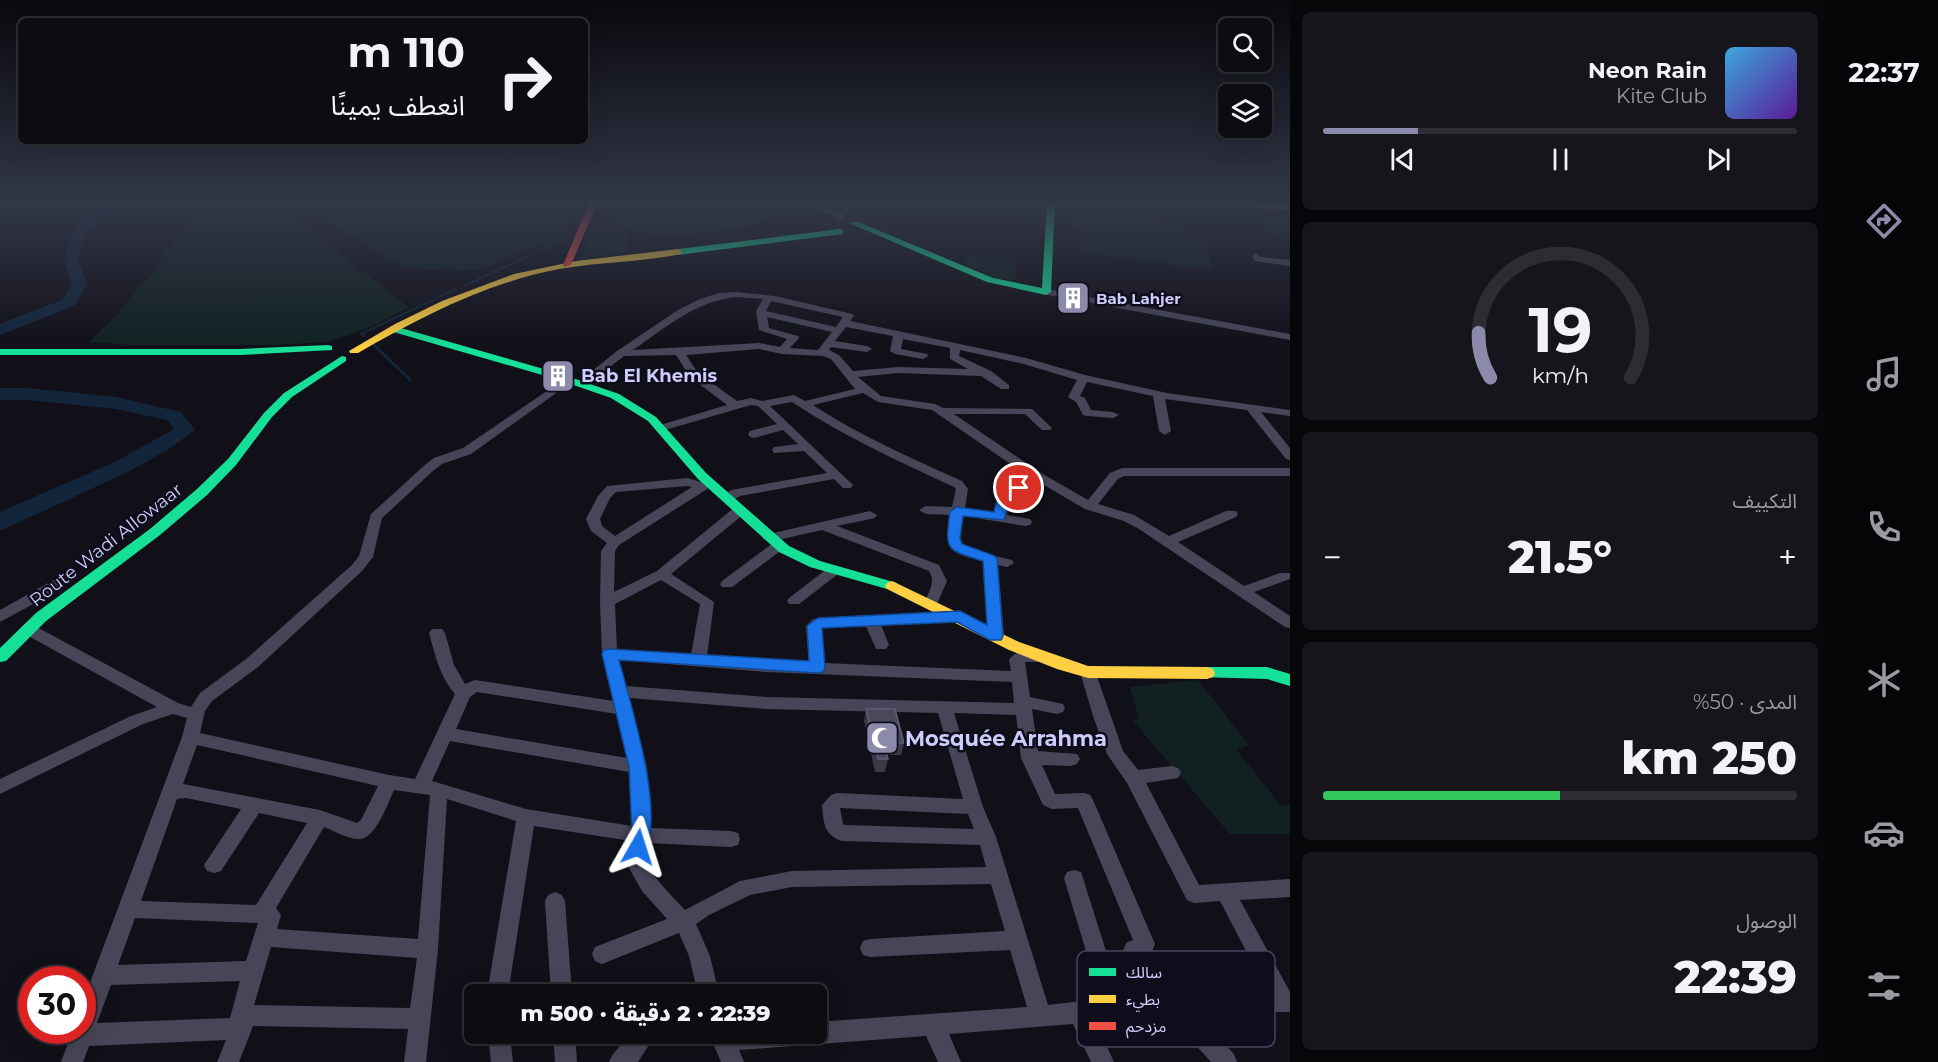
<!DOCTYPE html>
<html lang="ar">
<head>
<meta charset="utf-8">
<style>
	:root { --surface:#0d0c12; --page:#16151b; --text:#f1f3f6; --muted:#9a9b9f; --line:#2d2c32; --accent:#8c8aab }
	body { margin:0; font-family:Montserrat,"Noto Sans Arabic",sans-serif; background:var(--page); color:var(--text); direction:rtl; height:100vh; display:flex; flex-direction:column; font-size:22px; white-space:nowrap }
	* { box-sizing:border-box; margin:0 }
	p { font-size:20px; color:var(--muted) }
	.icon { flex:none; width:33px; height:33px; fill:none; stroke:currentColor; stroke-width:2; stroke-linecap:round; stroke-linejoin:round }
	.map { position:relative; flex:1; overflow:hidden; direction:ltr }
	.panel { display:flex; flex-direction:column; gap:12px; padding:12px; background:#07070a; width:540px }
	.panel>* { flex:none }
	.top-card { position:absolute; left:18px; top:18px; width:570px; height:126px; border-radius:9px; box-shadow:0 6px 24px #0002,0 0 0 2px var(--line); direction:rtl; background:#0d0c12; color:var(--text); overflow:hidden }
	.controls { position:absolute; left:1218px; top:18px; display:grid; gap:12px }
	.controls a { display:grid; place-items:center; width:54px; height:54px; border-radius:9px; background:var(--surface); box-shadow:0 6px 24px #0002,0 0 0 2px var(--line); font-size:30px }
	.speed { position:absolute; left:18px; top:966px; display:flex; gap:12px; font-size:30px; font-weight:700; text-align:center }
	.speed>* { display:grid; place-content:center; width:78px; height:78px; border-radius:50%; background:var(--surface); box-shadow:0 6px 24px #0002,0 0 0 2px var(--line); line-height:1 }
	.speed .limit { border:9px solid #d22; background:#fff; color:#111 }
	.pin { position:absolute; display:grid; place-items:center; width:51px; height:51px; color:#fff; margin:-26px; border:3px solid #fff; border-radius:50%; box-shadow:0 2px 6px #0007 }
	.me { position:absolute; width:66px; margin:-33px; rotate:6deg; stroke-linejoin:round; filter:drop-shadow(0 0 4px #0008) }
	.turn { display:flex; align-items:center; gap:21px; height:126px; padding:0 24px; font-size:27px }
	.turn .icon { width:78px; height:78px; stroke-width:2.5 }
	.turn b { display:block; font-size:42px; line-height:51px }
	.big { font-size:45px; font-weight:800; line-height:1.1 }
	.panel .tile { flex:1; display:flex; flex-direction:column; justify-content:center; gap:9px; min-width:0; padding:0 21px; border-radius:9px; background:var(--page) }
	.panel .dial { align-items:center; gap:0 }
	.dial svg { height:156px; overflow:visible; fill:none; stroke:var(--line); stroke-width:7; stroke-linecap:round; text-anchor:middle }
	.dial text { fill:var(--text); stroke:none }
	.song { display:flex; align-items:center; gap:18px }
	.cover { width:72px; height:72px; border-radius:9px; background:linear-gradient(135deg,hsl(200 70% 55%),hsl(270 70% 35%)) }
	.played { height:6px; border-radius:3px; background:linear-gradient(90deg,var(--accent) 20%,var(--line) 20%) }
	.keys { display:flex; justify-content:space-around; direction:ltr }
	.heat { display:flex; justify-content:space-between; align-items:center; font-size:33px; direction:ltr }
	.charge { height:9px; border-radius:4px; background:linear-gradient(90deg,#34c759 50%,var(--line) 0) }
	.trip { position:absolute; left:464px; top:984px; width:363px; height:60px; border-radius:9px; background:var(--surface); box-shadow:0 6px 24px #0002,0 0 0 2px var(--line); font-weight:800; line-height:60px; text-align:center; direction:rtl }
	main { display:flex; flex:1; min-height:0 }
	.menu { display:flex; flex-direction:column; width:108px; justify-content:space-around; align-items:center; background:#050507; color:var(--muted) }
	.menu .icon { width:42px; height:42px }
	.menu .selected { color:var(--accent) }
	.menu b { font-size:27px; color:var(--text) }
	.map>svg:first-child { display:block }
</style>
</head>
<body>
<main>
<nav class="menu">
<b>22:37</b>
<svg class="icon selected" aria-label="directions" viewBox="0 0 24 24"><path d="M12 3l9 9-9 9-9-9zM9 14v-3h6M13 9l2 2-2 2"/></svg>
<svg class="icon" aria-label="music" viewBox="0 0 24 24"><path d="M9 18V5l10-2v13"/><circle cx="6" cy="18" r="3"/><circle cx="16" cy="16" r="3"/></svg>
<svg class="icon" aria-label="phone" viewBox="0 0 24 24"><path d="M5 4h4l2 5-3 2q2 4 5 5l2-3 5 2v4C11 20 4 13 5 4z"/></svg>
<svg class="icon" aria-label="climate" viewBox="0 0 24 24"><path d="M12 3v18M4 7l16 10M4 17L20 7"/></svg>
<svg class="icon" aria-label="car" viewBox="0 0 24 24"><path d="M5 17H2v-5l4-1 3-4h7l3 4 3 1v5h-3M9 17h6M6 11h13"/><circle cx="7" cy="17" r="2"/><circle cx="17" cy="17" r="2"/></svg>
<svg class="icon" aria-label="filters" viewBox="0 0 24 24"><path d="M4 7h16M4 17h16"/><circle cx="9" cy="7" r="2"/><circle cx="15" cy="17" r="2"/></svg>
</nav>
<section class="panel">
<div class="tile">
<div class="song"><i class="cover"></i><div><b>Neon Rain</b><p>Kite Club</p></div></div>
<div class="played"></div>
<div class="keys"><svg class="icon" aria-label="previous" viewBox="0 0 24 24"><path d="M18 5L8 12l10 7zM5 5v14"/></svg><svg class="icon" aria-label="pause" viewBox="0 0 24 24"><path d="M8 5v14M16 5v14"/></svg><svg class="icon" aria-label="next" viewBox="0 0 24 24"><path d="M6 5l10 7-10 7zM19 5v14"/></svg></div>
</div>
<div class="tile dial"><svg viewBox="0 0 100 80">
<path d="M14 69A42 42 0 1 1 86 69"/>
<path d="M14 69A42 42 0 0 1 8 46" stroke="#8c8aab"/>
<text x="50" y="56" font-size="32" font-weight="700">19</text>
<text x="50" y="72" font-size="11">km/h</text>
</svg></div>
<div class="tile"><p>التكييف</p>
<div class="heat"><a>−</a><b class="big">21.5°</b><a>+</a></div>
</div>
<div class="tile"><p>المدى · 50%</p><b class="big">250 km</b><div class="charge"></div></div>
<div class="tile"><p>الوصول</p><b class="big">22:39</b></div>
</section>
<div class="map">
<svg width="1290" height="1062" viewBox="0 0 1290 1062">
	<rect width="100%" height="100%" fill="#111018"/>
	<g fill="#112121">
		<path d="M202,201H272L409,307L370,327L328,342L277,345H130L89,342L121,310L138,287L157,270L163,253L195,219L192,218Z"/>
		<path d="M300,201H574L567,216L572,217L559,240L518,251L520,252L482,270L407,269L378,254Z"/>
		<path d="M639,201H767L774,207L776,212C765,233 645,240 623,227C619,225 617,221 615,217L618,211Z"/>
		<path d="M1108,208L1125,213L1127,216L1145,217V211L1158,212L1161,224L1179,226L1190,238L1207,240L1211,270L1081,252V227L1074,226L1073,209L1097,211Z"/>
		<path d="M1258,217L1290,220V232L1280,231L1282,235L1270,234Z"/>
		<path d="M592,228L623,229L631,232L624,253L580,259Z"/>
		<path d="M971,255L984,258L1017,257L1015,280L997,279L964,264Z"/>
		<path d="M1198,680L1249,745L1237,750L1281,806L1290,804V834H1230L1132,720H1139L1130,687Z"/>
	</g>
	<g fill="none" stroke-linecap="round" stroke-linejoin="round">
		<g stroke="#12253b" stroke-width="2">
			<path d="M537,252L563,240L583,201"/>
			<path d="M466,285L531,255"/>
			<path d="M364,336L361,334L456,289"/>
		</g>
		<path stroke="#12253b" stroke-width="3" d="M372,343L410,380"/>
		<g fill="#12253b" fill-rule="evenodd">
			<path d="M101,201H115L87,232L78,259L87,285L74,306L0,335V324L62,300L71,285L64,259L73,231Z"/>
			<path d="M0,388H28L116,397L181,412L195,430L172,447L130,471L0,531V513L4,510L115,462L174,429L167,420L116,409L28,400H0Z"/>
		</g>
		<g fill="#464658" fill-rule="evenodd">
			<path d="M797,201H807L841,213L851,201H859L839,222L835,220L837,217Z"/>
			<path d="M1256,253L1261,257L1290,260V266L1255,261L1252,256Z"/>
			<path d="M1046,289L1290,334V340L1043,294L1041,292Z"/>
			<path d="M736,292L775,296L852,314L854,316L850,321L1026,358L1085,375L1167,393L1290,410V416L1261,412L1290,448V460L1286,459L1247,410L1165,399L1171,431L1165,435L1159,431L1153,396L1087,382L1080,396L1085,398L1091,410L1113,412L1119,415L1113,418L1087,416L1083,415L1076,402L1068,397L1077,380L1024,364L960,350L959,356L991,371L1009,385V389H1001L981,376L898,373L858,377L881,396L935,404L943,408L1032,409L1050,426L1052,428L1050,430H1042L1025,414H954L1041,473L1088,500L1110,473L1122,468H1290V476H1124L1118,479L1098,504L1134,515L1169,536L1226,511H1236L1238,514L1236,517L1178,542L1244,586L1280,573H1290V579L1254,592L1290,616V628L1285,627L1139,529L1124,521L1085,509L1037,481L1010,498L1007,515L1030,519L1032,522L1030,525L1025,526L964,516C962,523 959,533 960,540C963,551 1001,557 1012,560L1014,563L1007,567L998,565L1004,636L1001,640H991L988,636L983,561C949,552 944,552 951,515L926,514L919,510L926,506L952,507L956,489L954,487C898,461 843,436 792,402L770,406L853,485L851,488H843L834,479L740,496L732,501H722L721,498L731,490L827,473L804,451L774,453L772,450L774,447L798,444L783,430L754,438L750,437L748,434L750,431L777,424L758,406L751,405L665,430H657L655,428L657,426L727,405L690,377L676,355L624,356L585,386H577L576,384L617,351L678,310L700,299L719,293ZM736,297L763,299L756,311L759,330L787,339L780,347L759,343L633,350C666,327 696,301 736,297ZM771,301L843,317L836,327L766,311ZM767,317L832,332L818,350L790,348L799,338L798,336L769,328ZM846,327L893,336L890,351L895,354L923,359L928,356L927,354L901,349L903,339L950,348V359L968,369L898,367L853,371L839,355L829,350L831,347L867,352L872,349L867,346L835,341ZM759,349L782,354L823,356L831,359L855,389L805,401L794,395L762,401L751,398L737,401L698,373L686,355ZM863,393L878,402L932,410L1028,476L999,493L994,513L965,508L968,489L962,481C911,458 860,436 813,405Z"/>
			<path d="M569,376L574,379L573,381L471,454L442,464L434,470L382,518L373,557L362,571L258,667L212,701L205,711L200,733L389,775L415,779L455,694C440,677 435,655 429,633L432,629H442L445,633L454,665L465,684L475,680L614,701L602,654L600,602L601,551L607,543L591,531L586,519L598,496L607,486L687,478L701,482L708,479L712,480L714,483L712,486L619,545L615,551L614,592L657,571L735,507L740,506L747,510L745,513L671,574L714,602L707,656L809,662L806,626L813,619L958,612L963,613L965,617L963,621L881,625L889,645L886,649H876L866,626L822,628L824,663L1011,671L1009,660C1017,648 1030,651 1043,654L1045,658L1043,662H1025L1030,697L1063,704L1065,708L1063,712L1057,714L1032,709L1038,751L1077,754L1080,759L1077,764L1071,766L1042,765L1055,794L1084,793L1090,795L1093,800L1155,944L1151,954L1145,956L1146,960L1142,967L1154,993L1170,991H1267L1220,901L1194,903L1187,900L1127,783L1107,754L1094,719L1080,672L1082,668H1094L1123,751L1138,770L1172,766L1178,768L1181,773L1178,778L1146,783L1199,885L1290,879V897L1240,900L1290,992V1012H1194L1234,1054L1237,1062H1211L1166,1012L1095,1021L1114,1062H1091L1073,1024L949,1034L961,1062H938L926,1036L739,1050L744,1062H721L709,1034H816V1022L1027,1007L1010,950L870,957L863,955L860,948L863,941L870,939L1005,931L991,884L792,887L750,895L709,915L696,924L710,956L719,994H698L689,956L679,933L602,964L595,961L592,954L595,947L667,919L642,891L624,859L631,841L534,826L508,994H487L516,821L447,799L438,949L426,1062H404L408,1029L253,1026L239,1062H217L226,1040L89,1046L83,1062H61L73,1030H82V1004L182,737L187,718L173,714L143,724L0,794V779L131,716L157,707L23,633L20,629L23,625H33L178,703L191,707L200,693L246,659L352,565L359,556L371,514L426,464L434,458L463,448ZM687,486L692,487L615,536L602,526L600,519L610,498L616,492ZM661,580L700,604L691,655L617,649L615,604ZM619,660L766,672L1012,682L1014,703L766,697L626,686ZM477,692L617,714L627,758L456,729L470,697ZM629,698L766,709L938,713L963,799L837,793L831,795L822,805C824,823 823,834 842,841L980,845L986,867L792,871L740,881L685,910C670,894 654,879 644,859L649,843L731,847L738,845L740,839L738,833L731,831L651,828L647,767ZM954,713L1016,715L1021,758L1043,805L1052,809L1078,808L1133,940L1126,943L1123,951H1106L1081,872L1074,870L1067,872L1064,878L1089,961L1092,968L1099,971H1122L1133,995L1048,1005L996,837L983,807ZM450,741L629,772L632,826L526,809L432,781ZM197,745L378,786L361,820L357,823L320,810L183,784ZM394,790L430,795L418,939L277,929L281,915L276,908L324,827C334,831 350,840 360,839C376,838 388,803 394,790ZM186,798L241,809L204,865L207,871L214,873L221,871L259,813L307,823L256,905L141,901L177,799ZM840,808L968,814L974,829L845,825L843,824ZM135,918L258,923L246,961L118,965ZM271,947L417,958L410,1008L254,1005ZM240,981L230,1018L97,1023L111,985Z"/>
			<path d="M870,511L877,515L875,518L837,526L939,565L947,581L936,606L931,608L924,603C929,592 936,582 929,571L822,530L769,542L762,538L769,534Z"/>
			<path d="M778,542L785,546L783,549L732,587H722L720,584L722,581L773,543Z"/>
			<path d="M833,567L838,568L840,571L838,574L799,604H789L787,601L789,598L828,568Z"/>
			<path d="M57,578L64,583L48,596L0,622V610Z"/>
			<path d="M555,892L562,895L565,901L572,994H551L545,901L548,895Z"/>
			<path d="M488,1034H510L513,1062H491Z"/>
			<path d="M553,1034H575L577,1062H555Z"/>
			<path d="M632,1034H656L638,1062H609C613,1051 624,1043 632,1034Z"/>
		</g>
		<g fill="#16e098" fill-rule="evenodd">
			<path d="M1047,201H1055L1051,292L1046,295L987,282L849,223L856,221L993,278L1042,288Z"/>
			<path d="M1194,201H1225L1290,206V210L1198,203Z"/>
			<path d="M840,229L843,230V234L678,255L674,252L678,249Z"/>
			<path d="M394,326L561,374L619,394L656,417L706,473L789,546L820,561L897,583L899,586L897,589H887L810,567L779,552L698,479L648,421L611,398L556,379L390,331V327Z"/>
			<path d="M328,345L332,346V350L240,355H0V349H240Z"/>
			<path d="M342,356L346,357V361L292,397L272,417L236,465L207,495L160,535L46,621L6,661L0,662V648L36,613L150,529L197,489L228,459L264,413L284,393Z"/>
			<path d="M1207,667H1267L1290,674V686L1267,679L1201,677L1199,673L1201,669Z"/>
		</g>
		<g fill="#ffcf43" fill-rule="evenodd">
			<path d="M678,249L682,252L681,254C641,262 599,262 559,269C486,283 421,317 358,353H350L349,351L395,324L442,301L514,274L576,261Z"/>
			<path d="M892,581L1019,642L1088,666L1207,667L1213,669L1215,673L1213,677L1207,679L1088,678L1057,669L1009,650L887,589L885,586L887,583Z"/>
		</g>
		<path fill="#f24e42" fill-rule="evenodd" d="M590,201H598L571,265L564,267L563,265Z"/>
	</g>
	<path fill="#3a3947" d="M866,709L904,743L901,755H887L888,759L885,772H875L864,721Z"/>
	<path fill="#4a495b" stroke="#5f5d74" stroke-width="1.5" d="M866,709H895L904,743H884L888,759H878Z"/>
	<linearGradient id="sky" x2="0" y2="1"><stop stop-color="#09090d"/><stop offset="0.58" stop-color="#323748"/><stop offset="1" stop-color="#323748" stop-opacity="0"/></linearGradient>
	<rect width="1290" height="349" fill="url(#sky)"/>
	<path fill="#1a73e8" stroke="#114b97" stroke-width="1.5" d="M1019,484L1026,488L1010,498L1004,520L963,516L960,538L962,544L995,556L997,559L1003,636L1001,640H990L957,622L822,628L825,668L823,672L817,673L619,660C631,706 665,811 645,853L638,855L631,853L628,847L632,835L629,767L602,654L604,650L610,649L809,661L807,626L818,618L960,611L987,625L983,561C945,550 945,550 950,511L957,507L994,512L999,493Z"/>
	<defs>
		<symbol id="building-square" viewBox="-11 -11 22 22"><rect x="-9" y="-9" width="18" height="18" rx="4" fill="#8c8aab" stroke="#0e0d1b"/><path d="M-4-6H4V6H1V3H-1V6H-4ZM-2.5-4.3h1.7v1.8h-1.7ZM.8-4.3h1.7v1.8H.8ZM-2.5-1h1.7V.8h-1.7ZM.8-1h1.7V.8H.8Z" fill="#fff"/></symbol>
		<symbol id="mosque-square" viewBox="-11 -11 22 22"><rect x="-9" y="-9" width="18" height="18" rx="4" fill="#8c8aab" stroke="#0e0d1b"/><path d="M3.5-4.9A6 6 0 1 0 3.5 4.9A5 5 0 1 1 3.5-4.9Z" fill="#fff"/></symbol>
	</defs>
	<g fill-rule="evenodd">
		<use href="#building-square" x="1054" y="279" width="38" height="38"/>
		<use href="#building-square" x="539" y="357" width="38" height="38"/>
		<use href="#mosque-square" x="863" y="719" width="38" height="38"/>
	</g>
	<g text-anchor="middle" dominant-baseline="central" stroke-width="5" stroke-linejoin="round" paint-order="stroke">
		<g font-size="15" font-weight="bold" fill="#ceccfa" stroke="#0e0d1b" text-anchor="start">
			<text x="1096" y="298">Bab Lahjer</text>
		</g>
		<g font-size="18" font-weight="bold" fill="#ceccfa" stroke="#0e0d1b" text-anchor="start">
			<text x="581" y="376">Bab El Khemis</text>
		</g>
		<g font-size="18" fill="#ceccfa" stroke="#0e0d1b">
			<text transform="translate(106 545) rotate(-38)">Route Wadi Allowaar</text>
		</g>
		<g font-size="21" font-weight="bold" fill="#ceccfa" stroke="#0e0d1b" text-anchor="start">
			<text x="905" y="738">Mosquée Arrahma</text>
		</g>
	</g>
	<rect x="1077" y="951" width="198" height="96" rx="9" fill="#0e0d1b" stroke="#48465e" stroke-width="1.5"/>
	<rect x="1089" y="968" width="27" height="8" fill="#16e098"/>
	<rect x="1089" y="995" width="27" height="8" fill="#ffcf43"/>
	<rect x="1089" y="1022" width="27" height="8" fill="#f24e42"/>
	<g font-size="16" fill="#ceccfa">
		<text x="1126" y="978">سالك</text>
		<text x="1126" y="1005">بطيء</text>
		<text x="1126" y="1032">مزدحم</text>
	</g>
</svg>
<div class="controls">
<a><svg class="icon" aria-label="search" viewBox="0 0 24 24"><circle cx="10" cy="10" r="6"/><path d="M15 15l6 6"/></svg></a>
<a><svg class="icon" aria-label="layers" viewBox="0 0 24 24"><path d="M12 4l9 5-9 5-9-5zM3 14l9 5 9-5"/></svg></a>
</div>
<div class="speed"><div class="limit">30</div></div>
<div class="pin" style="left:1019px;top:488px;background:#d93025"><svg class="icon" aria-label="arrive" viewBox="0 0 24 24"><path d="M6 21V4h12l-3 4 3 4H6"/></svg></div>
<svg class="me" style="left:638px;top:847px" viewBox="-20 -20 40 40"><path d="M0-17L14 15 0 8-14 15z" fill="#1a73e8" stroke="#fff" stroke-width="4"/></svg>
<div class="trip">22:39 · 2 دقيقة · 500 m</div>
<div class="top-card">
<div class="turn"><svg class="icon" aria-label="right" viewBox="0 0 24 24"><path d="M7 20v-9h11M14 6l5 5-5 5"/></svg><div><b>110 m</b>انعطف يمينًا</div></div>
</div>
</div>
</main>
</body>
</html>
